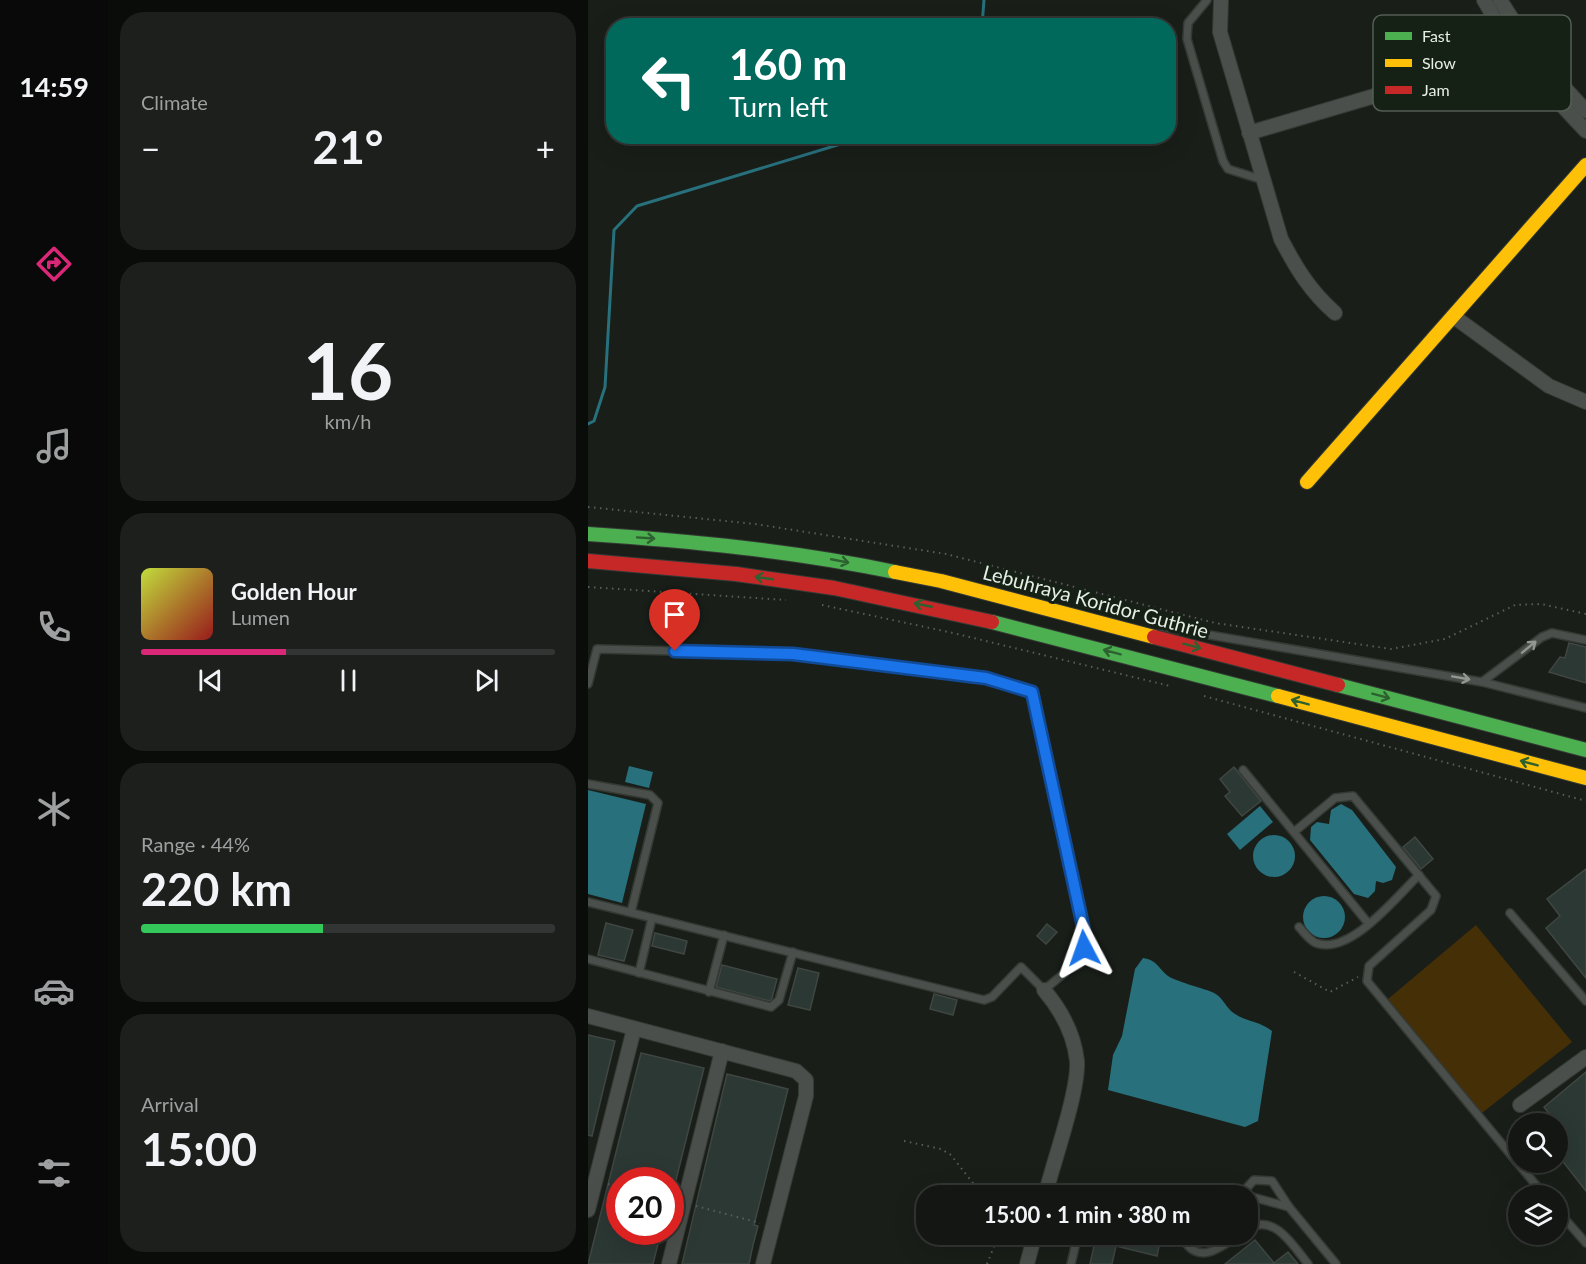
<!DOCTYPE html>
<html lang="en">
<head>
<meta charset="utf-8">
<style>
	:root { --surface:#131613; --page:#1c1f1c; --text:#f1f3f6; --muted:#9d9fa0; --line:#323533; --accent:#db2777 }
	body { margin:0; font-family:Lato,sans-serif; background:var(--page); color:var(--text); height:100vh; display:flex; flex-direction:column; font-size:22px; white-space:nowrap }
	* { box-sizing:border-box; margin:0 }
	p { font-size:20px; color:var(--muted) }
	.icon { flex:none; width:33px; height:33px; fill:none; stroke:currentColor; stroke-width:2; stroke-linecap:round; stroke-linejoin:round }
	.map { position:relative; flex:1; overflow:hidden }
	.sheet { display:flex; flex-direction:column; gap:12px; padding:12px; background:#0a0c0a; width:480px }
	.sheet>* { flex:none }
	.guide { position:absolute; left:18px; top:18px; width:570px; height:126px; border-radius:24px; box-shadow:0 6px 24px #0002,0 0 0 2px var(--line); background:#00695c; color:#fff; overflow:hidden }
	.tools { position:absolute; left:920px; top:1113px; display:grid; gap:12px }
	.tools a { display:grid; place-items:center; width:60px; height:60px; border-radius:50%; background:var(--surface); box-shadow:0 6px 24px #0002,0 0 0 2px var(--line); font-size:30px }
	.speed { position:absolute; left:18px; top:1167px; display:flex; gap:12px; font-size:30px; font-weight:700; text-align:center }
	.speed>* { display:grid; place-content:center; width:78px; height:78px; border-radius:50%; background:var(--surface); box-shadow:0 6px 24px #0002,0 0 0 2px var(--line); line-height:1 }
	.speed .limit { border:9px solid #d22; background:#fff; color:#111 }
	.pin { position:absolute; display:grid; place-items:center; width:51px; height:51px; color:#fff; margin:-62px -26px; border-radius:50% 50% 50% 0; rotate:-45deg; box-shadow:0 0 6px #0007 }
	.pin .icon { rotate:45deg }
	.me { position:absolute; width:66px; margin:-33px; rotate:356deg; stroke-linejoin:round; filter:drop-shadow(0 0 4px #0008) }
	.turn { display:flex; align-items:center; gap:21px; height:126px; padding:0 24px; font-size:27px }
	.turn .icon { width:78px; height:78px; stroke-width:2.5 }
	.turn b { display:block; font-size:42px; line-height:51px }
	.big { font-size:45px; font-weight:700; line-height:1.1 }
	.sheet .widget { flex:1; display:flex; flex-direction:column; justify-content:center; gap:9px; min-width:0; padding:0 21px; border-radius:24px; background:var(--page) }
	.sheet .dial { align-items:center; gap:0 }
	.dial b { font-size:78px; line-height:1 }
	.song { display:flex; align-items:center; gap:18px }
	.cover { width:72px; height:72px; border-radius:9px; background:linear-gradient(135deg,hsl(70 70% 55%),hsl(0 70% 35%)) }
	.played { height:6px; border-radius:3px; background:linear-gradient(90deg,var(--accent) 35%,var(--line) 35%) }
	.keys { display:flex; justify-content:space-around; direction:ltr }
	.heat { display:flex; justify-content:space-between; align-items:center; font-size:33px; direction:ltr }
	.charge { height:9px; border-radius:4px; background:linear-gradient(90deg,#34c759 44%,var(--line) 0) }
	.trip { position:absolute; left:328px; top:1185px; width:342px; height:60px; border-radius:24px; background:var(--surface); box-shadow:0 6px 24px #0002,0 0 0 2px var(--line); font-weight:700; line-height:60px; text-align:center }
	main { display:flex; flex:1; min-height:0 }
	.tab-bar { display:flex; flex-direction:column; width:108px; justify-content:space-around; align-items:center; background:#080908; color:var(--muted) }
	.tab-bar .icon { width:42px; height:42px }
	.tab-bar .current { color:var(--accent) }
	.tab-bar b { font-size:27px; color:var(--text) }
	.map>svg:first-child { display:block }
</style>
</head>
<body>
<main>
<nav class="tab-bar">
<b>14:59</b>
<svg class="icon current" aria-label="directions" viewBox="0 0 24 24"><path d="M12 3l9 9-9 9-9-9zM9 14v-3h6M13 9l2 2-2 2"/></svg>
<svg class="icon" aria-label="music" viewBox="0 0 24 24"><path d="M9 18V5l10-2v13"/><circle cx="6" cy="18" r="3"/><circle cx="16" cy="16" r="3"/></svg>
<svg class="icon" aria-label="phone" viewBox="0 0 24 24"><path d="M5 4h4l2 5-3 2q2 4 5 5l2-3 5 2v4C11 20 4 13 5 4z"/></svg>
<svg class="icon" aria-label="climate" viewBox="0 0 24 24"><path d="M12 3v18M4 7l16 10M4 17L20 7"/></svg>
<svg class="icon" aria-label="car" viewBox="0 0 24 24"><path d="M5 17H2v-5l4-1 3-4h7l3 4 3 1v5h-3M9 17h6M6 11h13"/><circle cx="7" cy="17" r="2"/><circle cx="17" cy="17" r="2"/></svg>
<svg class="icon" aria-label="filters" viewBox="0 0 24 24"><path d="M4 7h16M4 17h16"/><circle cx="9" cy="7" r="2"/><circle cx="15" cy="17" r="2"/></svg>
</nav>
<section class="sheet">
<div class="widget"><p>Climate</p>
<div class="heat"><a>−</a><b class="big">21°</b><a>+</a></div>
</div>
<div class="widget dial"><b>16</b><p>km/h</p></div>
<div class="widget">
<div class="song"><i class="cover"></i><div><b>Golden Hour</b><p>Lumen</p></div></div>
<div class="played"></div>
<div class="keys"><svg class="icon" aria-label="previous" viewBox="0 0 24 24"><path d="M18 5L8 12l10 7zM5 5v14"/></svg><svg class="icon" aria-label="pause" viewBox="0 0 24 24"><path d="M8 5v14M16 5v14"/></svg><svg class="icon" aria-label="next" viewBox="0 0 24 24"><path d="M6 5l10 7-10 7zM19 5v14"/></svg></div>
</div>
<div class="widget"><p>Range · 44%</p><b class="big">220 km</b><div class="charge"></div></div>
<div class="widget"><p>Arrival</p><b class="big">15:00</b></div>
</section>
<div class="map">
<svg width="998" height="1264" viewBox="0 0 998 1264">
	<rect width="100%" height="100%" fill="#191e19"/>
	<path fill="#442f07" d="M888,925L984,1042L894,1113L800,999Z"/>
	<g fill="#27707c">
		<path d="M41,766L65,772L61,788L37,782Z"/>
		<path d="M0,790L58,804L34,903L0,894Z"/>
		<path d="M753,804L764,810L808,867L804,880L795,883L788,881L787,891L780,898L766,894L722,840L723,827L729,822L741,824L743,810Z"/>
		<path d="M672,806L685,822L652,850L639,834Z"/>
		<circle cx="686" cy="856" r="21"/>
		<circle cx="736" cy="917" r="21"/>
		<path d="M555,958C569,960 570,968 580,976C587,981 614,988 624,992C634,996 636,1004 643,1011C656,1022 670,1020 684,1031L670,1121L657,1127L520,1090L525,1055L534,1036L547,969Z"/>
	</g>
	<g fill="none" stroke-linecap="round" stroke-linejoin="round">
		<g stroke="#27707c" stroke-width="3">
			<path d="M394,26L396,0"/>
			<path d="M0,424L6,421L17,387L26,230L49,206L279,136"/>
		</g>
	</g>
	<g fill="#2b3834" stroke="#404642" stroke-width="1.5">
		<path d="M981,643L998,647V683L961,672L972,657L977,658Z"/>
		<path d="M646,767L673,801L654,816L637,796L642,792L632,779Z"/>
		<path d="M827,837L845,859L833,869L815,847Z"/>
		<path d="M998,869V978L958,928L972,916L959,899Z"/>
		<path d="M18,923L45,930L36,961L10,955Z"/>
		<path d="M459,924L469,932L458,944L449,936Z"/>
		<path d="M67,933L99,941L96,954L64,946Z"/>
		<path d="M134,965L189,979L184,998L182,1001L128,987Z"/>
		<path d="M210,968L231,973L222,1010L200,1005Z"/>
		<path d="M346,994L369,1000L365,1015L342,1009Z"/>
		<path d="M0,1035L27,1041L4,1136L0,1135Z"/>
		<path d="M53,1053L116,1068L88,1180H43L32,1178V1232H73L65,1264H0Z"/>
		<path d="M998,1072V1191L969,1154V1124L956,1107Z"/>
		<path d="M139,1074L200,1089L166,1225L170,1226L165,1245L161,1264H94Z"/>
		<path d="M524,1234L573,1237L569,1256L528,1246L524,1264H502L508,1237L522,1240Z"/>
		<path d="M667,1240L686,1263L700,1252L710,1264H637Z"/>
	</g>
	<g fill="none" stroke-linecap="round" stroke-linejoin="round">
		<defs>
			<g id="lane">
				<path d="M619,0L600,23L599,39L635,161L640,169L675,180"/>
				<path d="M575,627L894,682L998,708"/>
				<path d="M894,682L954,637L964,633L998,640"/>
				<path d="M0,684L9,649L205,654L398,678L444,692L495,926C496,962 482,968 456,990L433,967L404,997L396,1000L0,902"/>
				<path d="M655,770L780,923"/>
				<path d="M0,784L62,795L70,803L43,912"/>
				<path d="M706,832L747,798L765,796L848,896L843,910L781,966L779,981L957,1196"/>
				<path d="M922,913L998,1001"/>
				<path d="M711,927C716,932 721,940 728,943C762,956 809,896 831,875"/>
				<path d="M0,959L183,1007L191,1000L205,952"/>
				<path d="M51,973L64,918"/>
				<path d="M121,992L136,935"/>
				<path d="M653,1194L666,1180L684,1181L701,1207"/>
				<path d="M651,1196L653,1194L701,1207L748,1264"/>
				<path d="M969,1210L998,1243"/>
				<path d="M660,1229C686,1212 706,1247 720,1264"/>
				<path d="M594,1237C608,1264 628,1252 652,1234"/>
				<path d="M483,1264L490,1234"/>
			</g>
			<g id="street">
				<path d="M633,0L632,32L693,239C708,268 722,291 747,313"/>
				<path d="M896,0C923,50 959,90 998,131"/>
				<path d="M912,0L949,58L998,111"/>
				<path d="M661,133L793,94L918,38"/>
				<path d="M865,316L961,386L998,402"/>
				<path d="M456,990C473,1010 486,1034 489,1061C491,1091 465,1163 457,1196"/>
				<path d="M0,1016L208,1071L218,1080V1096L175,1264"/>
				<path d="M932,1105L998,1057"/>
				<path d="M0,1210L46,1029"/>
				<path d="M81,1264L134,1051"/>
				<path d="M439,1264L447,1234"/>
			</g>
			<g id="fast">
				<path d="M0,534C104,541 205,551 307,572"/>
				<path d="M404,622L690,696"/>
				<path d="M750,685L998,750"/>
			</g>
			<g id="slow">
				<path d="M719,482L998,165"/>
				<path d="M307,572L353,581L566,637"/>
				<path d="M690,696L998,778"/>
			</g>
			<g id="jam">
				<path d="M0,561L148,574L246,588L404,622"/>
				<path d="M566,637L750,685"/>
			</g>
		</defs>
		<use href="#lane" stroke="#353a35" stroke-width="10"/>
		<use href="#street" stroke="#353a35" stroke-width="16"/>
		<use href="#fast" stroke="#353a35" stroke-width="16"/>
		<use href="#slow" stroke="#353a35" stroke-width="16"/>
		<use href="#jam" stroke="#353a35" stroke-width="16"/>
		<g stroke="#5a5e5a" stroke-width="2" stroke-dasharray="1.5 4.5" stroke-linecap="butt">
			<path d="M0,507L167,524L358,554L627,623L803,649L857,639L927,605L953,604L998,614"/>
			<path d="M0,587L198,600"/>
			<path d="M234,605L365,633L582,686"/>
			<path d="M616,696L998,801"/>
			<path d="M706,972L742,992L770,977"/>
			<path d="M316,1141L353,1149L363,1155L395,1196"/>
			<path d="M20,1184L32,1187"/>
			<path d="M108,1206L172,1223"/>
			<path d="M399,1264L411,1234"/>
		</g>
		<use href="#lane" stroke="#4b4f4b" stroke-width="7"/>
		<use href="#street" stroke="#4b4f4b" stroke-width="14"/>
		<use href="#fast" stroke="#4caf50" stroke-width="14"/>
		<use href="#slow" stroke="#ffc107" stroke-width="14"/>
		<use href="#jam" stroke="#c62828" stroke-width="14"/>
	</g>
	<defs><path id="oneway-shaft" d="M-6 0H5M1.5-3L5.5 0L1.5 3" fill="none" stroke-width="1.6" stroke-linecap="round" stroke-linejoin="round" transform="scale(1.5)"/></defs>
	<g stroke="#2e6130">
		<use href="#oneway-shaft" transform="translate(58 538) rotate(4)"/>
		<use href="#oneway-shaft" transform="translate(252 561) rotate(11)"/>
		<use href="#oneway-shaft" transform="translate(176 578) rotate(-172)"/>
		<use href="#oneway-shaft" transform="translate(335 605) rotate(-169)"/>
		<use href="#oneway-shaft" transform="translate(604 646) rotate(15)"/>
		<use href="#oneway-shaft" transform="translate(524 652) rotate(-165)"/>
		<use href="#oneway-shaft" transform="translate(793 696) rotate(15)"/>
		<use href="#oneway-shaft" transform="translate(712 702) rotate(-165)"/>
		<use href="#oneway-shaft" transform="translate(941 763) rotate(-165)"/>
	</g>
	<g stroke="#919791">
		<use href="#oneway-shaft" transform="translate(941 647) rotate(-39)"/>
		<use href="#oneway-shaft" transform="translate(873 678) rotate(10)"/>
	</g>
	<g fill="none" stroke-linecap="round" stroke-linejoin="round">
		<defs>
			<path id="route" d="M87,651L205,654L398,678L444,692L495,926L496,948"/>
		</defs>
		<use href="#route" stroke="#114b97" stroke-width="15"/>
		<use href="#route" stroke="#1a73e8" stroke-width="10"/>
	</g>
	<g text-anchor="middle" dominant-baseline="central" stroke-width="6" stroke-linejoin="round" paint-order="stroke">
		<g font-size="20" fill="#e6eee6" stroke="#162116">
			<text transform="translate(508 601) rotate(15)">Lebuhraya Koridor Guthrie</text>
		</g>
	</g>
	<rect x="785" y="15" width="198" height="96" rx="9" fill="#162116" stroke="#545e54" stroke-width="1.5"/>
	<rect x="797" y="32" width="27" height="8" fill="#4caf50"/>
	<rect x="797" y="59" width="27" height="8" fill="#ffc107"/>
	<rect x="797" y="86" width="27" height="8" fill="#c62828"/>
	<g font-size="16" fill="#e6eee6">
		<text x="834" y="42">Fast</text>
		<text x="834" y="69">Slow</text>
		<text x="834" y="96">Jam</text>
	</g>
</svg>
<div class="tools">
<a><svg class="icon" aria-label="search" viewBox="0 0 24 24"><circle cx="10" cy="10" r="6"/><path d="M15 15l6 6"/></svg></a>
<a><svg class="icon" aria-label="layers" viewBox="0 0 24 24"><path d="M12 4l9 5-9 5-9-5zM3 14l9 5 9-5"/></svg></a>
</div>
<div class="speed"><div class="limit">20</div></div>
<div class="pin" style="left:87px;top:651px;background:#d93025"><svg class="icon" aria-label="arrive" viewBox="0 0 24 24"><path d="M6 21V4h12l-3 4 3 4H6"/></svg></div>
<svg class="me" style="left:496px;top:948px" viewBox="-20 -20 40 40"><path d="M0-17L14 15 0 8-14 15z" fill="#1a73e8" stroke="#fff" stroke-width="4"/></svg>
<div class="trip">15:00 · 1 min · 380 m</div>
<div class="guide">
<div class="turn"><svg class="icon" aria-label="left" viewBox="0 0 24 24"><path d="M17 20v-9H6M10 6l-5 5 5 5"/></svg><div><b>160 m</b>Turn left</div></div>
</div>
</div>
</main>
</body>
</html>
